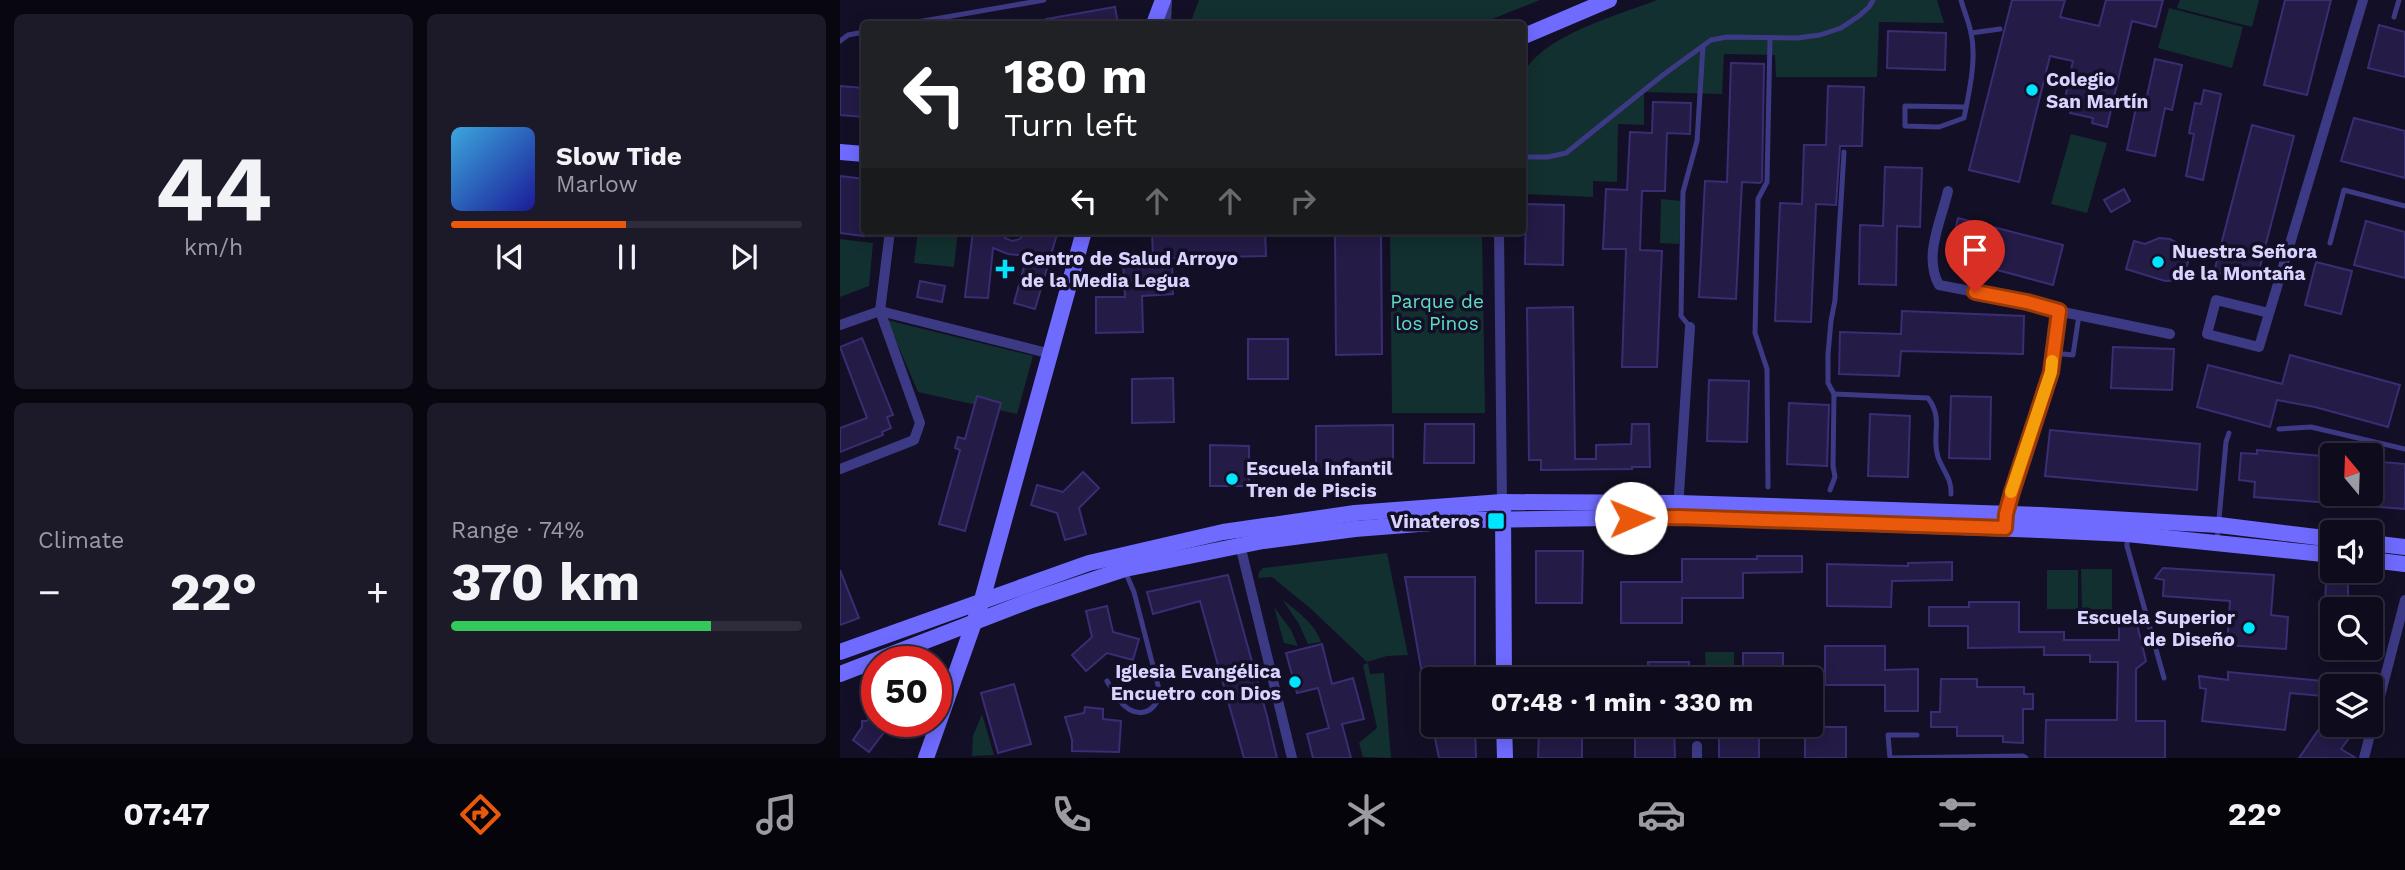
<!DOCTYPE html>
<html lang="en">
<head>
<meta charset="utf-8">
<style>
	:root { --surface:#0e0b1c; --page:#1c1929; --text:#f1f3f6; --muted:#9b9ba3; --line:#2e2b3b; --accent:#ea580c }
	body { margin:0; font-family:"Work Sans",sans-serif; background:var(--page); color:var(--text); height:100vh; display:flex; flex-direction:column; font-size:26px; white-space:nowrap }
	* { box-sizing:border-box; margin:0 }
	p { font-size:23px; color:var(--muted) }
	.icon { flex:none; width:38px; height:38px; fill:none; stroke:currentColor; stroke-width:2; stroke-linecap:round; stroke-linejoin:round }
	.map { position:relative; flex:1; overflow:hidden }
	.sheet { display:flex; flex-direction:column; gap:14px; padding:14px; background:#08060f; width:840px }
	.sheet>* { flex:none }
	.hud { position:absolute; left:21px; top:21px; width:665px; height:214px; border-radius:7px; box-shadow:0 4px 18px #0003,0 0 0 2px var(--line); background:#202124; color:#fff; overflow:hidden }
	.needle { width:46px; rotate:341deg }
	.buttons { position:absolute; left:1480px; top:443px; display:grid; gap:14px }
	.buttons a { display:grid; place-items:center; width:63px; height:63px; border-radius:7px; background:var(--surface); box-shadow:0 4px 18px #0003,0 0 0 2px var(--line); font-size:35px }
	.speed { position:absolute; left:21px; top:646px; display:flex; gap:14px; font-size:35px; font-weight:700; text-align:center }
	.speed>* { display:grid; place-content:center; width:91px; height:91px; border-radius:50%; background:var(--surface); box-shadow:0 4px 18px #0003,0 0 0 2px var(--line); line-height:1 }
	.speed .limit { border:10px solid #d22; background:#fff; color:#111 }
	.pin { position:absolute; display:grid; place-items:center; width:60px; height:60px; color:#fff; margin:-72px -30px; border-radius:50% 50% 50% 0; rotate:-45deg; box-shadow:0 0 7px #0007 }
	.pin .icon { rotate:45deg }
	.me { position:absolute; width:77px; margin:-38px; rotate:89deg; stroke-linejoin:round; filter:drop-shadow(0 0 5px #0008) }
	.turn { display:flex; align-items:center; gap:24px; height:147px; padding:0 28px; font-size:32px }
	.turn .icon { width:91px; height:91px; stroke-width:2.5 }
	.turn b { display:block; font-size:49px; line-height:60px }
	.lanes { display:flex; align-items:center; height:66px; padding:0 28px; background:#0003; justify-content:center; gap:35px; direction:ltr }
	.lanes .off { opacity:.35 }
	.big { font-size:52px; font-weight:700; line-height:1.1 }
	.sheet .widget { flex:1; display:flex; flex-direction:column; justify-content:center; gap:10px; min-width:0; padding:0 24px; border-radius:10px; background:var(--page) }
	.sheet .dial { align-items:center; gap:0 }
	.dial b { font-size:91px; line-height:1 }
	.song { display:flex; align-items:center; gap:21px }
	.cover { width:84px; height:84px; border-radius:10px; background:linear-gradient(135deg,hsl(200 70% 55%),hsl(240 70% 35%)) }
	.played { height:7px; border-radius:4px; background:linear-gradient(90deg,var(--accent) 50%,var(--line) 50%) }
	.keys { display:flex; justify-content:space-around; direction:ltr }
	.heat { display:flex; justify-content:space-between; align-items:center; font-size:38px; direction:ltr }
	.charge { height:10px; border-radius:5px; background:linear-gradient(90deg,#34c759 74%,var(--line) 0) }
	.sheet .tiles { flex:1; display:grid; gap:14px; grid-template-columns:repeat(2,1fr) }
	.trip { position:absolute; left:581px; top:667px; width:402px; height:70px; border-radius:7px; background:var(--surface); box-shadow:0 4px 18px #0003,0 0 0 2px var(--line); font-weight:700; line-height:70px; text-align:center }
	.tabs { display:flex; height:112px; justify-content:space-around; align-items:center; background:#06040b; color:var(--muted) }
	.tabs .icon { width:49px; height:49px }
	.tabs .active { color:var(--accent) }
	.tabs b { font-size:32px; color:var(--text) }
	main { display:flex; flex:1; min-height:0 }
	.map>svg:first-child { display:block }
</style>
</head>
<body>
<main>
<section class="sheet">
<div class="tiles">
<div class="widget dial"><b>44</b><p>km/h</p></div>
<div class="widget">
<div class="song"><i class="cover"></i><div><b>Slow Tide</b><p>Marlow</p></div></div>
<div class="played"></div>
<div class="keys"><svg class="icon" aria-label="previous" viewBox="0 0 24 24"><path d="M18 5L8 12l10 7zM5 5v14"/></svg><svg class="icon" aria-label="pause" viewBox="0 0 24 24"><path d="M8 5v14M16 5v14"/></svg><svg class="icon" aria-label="next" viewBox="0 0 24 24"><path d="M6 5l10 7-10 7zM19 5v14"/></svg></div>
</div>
<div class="widget"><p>Climate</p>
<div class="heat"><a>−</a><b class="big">22°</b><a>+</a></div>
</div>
<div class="widget"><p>Range · 74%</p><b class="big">370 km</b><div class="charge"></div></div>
</div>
</section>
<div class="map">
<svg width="1565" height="758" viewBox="0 0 1565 758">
	<rect width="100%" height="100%" fill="#130f26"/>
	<g fill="#12302f">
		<path d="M359,0H700L640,24H350Z"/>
		<path d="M817,0H1097L1104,23L1039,22L1037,77H936L935,55L884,54L882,94L804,92V125L778,124L777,182L753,181V197L683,194V75C700,36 779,15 817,0Z"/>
		<path d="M1340,0H1419L1412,27L1337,8Z"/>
		<path d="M1329,8L1403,27L1392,68L1318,48Z"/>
		<path d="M1231,134L1267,143L1247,213L1211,204Z"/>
		<path d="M821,199L842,201L839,244L820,243Z"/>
		<path d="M78,231H118L114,267L74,263Z"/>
		<path d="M550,231H642L645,413H552Z"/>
		<path d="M0,239L33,243L29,286L0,297Z"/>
		<path d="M47,320L193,356L177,414L78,392Z"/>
		<path d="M547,553L568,655L547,656L527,662L470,608L432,577L418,578L419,572L423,568Z"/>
		<path d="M1241,569H1272V609H1242Z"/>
		<rect x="1207" y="570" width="31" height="39"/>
		<path d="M442,599C456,611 475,623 481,642L468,644L459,624Z"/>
		<path d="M434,607L451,630L458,646L444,643Z"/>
		<path d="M865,652H894V679H866Z"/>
		<path d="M528,663L530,674L544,673L551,758L523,757L519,743L537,728L523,665Z"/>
		<path d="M142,714L154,755L132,756L133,736Z"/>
	</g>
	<g fill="#241b47" stroke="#3b2d73" stroke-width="2">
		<path d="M1172,0H1225L1220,17L1259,26L1266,0H1323L1316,27L1292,21L1267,127L1252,123L1253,118L1230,113L1232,105L1224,103L1233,61L1210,56L1179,182L1129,170Z"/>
		<path d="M1445,0H1491L1467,95L1424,85Z"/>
		<path d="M275,7L278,24H206V19Z"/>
		<path d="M1539,25L1565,32V77L1528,68Z"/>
		<path d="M1048,31L1106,33L1105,70L1047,68Z"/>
		<path d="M1315,59L1342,65L1332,110L1325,108L1315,156L1287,150L1297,103L1305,105Z"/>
		<path d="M891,63L924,64L922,181L920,183L902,182L896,299L859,297L865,181L887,182Z"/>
		<path d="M0,86L24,88V117L0,115Z"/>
		<path d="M988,86L1024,87L1022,146H1000L996,205L976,204L971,322L935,321L940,203L962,204L964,145H986Z"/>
		<path d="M1364,90L1381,94L1363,180L1346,176L1354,134L1349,133L1355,103L1361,104Z"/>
		<path d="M813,102L851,103L850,134L827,133L825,191H802L800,250L822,251L817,367H782L786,249H763L766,189L787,190L790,132L812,133Z"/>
		<path d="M1514,118L1565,131V178L1501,161Z"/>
		<path d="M1412,125L1454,136L1416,282L1374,272Z"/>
		<path d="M1045,167L1082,168L1080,227L1057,226L1056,285L1019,284L1020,225L1043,226Z"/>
		<path d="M0,176L24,179V236L0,233Z"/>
		<path d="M1284,189L1290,201L1271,212L1264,200Z"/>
		<path d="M686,204L724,205L723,265L685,264Z"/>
		<path d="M1118,218L1223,245L1213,285L1109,257Z"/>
		<path d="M1526,221L1565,232V278L1514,265Z"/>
		<path d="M133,231H161L165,238L172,241L180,239L185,231H218L195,309L174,303L187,256L168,254L153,248L148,298L125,297Z"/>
		<path d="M312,231H425L426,256L332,258L333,294L302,296L303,332L256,333V297H285L283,260L313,259Z"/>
		<path d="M495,231H541L542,354L496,355Z"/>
		<path d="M1319,238L1330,239L1341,245L1350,255L1343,280L1325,281L1286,269L1294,241L1305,244Z"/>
		<path d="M1476,262L1512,271L1501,314L1465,305Z"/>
		<path d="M80,281L105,286L102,302L77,297Z"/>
		<path d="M733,307L735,459H756V445L791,444L792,424H809L810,467H792V469L701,470V460H689L687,308Z"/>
		<path d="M1062,311L1184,316L1183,354L1061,351L1059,376L999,374L1000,332L1061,334Z"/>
		<path d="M22,338L53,415L47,417L51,428L42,432L43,435L0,452V428L27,418L0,347Z"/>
		<rect x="408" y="339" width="40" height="40"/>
		<path d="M1273,347L1334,349L1332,390L1271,388Z"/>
		<path d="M1450,355L1560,385L1548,427L1475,407L1437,400L1430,427L1357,407L1368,365L1442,384Z"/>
		<path d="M333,378L334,422L292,423V379Z"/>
		<path d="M869,380L909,381L907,442L867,441Z"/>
		<path d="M137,396L161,403L125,531L99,524L120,450L115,448L118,437L125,439Z"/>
		<path d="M1111,396L1151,397L1150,459L1109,458Z"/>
		<path d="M949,403L989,405L987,466L947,464Z"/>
		<path d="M1030,414L1070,416L1068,477L1028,476Z"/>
		<path d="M585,424H634V463H584Z"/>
		<path d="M553,425V473H476V426Z"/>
		<path d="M1210,430L1360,444L1357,490L1205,476Z"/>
		<path d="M370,445L409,446V486H370Z"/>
		<path d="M1417,450L1493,457V494H1531V461L1565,464V509L1414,497L1415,482L1399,480L1401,453L1417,454Z"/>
		<path d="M243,472L259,488L239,508L246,534L225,540L217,513L191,505L197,485L223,492Z"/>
		<path d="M696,551H743L742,603H696Z"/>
		<path d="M917,556H962V572L903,573V598H842V623H781V582H842V559H917Z"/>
		<path d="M1112,562V580L1052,581L1051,607L987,606V564L1068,566V563Z"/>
		<path d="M1323,568L1434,575L1431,615L1448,617L1446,649L1387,645L1390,601L1323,596L1324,580L1315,578Z"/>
		<path d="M0,570L19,618L0,625Z"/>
		<path d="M388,575L427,716L437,758H404L360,601L313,614L307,592Z"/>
		<path d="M565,577H635V679H593V707L588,708Z"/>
		<path d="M1486,583L1508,584V602L1485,601Z"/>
		<path d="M1129,602H1179V632H1224V640H1279V620H1296L1306,661L1296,669V721H1325V758H1205L1206,720H1277L1278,662H1250V655H1204V647L1128,648V626H1089V607H1129Z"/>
		<path d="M267,606L273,632L299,639L293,660L267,653L246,671L232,655L252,637L246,611Z"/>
		<path d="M482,644L492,684L513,678L524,719L502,724L511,758H473L467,734L489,728L478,688L457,693L446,653Z"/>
		<path d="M985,646H1045V670L1078,669V711H1045V685H985Z"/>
		<rect x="903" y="653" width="40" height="26"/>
		<rect x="808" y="662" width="41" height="17"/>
		<path d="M1388,672L1493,682V697L1450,693L1445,730L1362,721L1366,689L1360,688L1359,676L1388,680Z"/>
		<path d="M1101,679H1137V687H1184V694H1193V709H1183V743L1163,742V736H1117V727H1091V712H1100Z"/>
		<path d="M174,684L191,744L158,753L141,693Z"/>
		<path d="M37,687V721H77L74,736L45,731L29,752L13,740L22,727V721H27L30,717L21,693Z"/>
		<path d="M245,707L263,709V719L281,721L279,752L232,751V740L225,717L244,713Z"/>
		<path d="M592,724H635L636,758H599Z"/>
		<path d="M725,724H742V758H698L699,732H725Z"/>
		<path d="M795,724H834L835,758H795Z"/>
		<rect x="879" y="724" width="40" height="34"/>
		<path d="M1481,726L1510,737L1501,749L1516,758H1459Z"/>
		<rect x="965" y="727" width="41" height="31"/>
	</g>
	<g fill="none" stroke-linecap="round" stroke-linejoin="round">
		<g stroke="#3d3a85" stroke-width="5">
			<path d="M1121,0C1124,11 1129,22 1131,33C1137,59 1129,92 1124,118L1099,127L1065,126V106L1126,107"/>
			<path d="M1554,17L1559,0"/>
			<path d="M66,24L204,0"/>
			<path d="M1131,33L1160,29"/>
			<path d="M0,41L8,35L24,32"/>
			<path d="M682,157H708L726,153L823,75L871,40L887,37L957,38L980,35L1001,28L1019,16L1029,7L1033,0"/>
			<path d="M1490,243L1504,190L1565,206"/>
			<path d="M850,327L841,316L843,192L857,141L863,46"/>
			<path d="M1213,353L1233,355L1239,315"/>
			<path d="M994,394L1088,398C1104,419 1091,435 1098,457C1103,471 1112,479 1111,494"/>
			<path d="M1439,429L1471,427L1565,449"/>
			<path d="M928,487L927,369L915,333L918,199L927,182L930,38"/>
			<path d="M990,490L995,477L993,466L994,394L988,383V354L991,321L995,300L1004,152"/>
			<path d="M1287,536V546L1324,678"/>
			<path d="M1377,541L1386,442L1389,433"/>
			<path d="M267,681C271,687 274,695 279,700C294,719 314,716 320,693L294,592L285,571"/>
			<path d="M1077,735H1048L1050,758L1183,756L1186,758"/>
		</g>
		<g stroke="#3d3a85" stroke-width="10">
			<path d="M326,24L327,0"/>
			<path d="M1108,191C1101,221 1083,257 1099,285L1187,302L1218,311"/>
			<path d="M659,231L662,502"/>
			<path d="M1429,313L1376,300L1367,334L1419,347L1523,0"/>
			<path d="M0,325L40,311L211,354"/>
			<path d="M0,469L74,440L80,423L40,311L50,231"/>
			<path d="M838,509L850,327"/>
			<path d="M1165,519L1172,492L1211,372L1218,311L1330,334"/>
			<path d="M400,545L452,758"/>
			<path d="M857,746V758"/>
			<path d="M1524,758L1565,600"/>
		</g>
		<g stroke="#6f6bff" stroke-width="16">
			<path d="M314,24L323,0"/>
			<path d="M682,37L769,0"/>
			<path d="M0,152L24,154"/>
			<path d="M663,508L664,679"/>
			<path d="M1531,543L1565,547"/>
			<path d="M1531,560L1565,564"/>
			<path d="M0,652L249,563L383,532L515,513L662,502L839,503L1200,515L1379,525L1493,539"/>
			<path d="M0,674L189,601L285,569L423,541L515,529L630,520L838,517L1200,530L1287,534L1493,555"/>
			<path d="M664,724L665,758"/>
			<path d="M86,758L142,600L244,231"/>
		</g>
	</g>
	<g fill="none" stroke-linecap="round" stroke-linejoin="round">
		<defs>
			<path id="route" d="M791,518L838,517L1165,528L1166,514L1172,492L1211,372L1219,311L1187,302L1135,292"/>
		</defs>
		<use href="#route" stroke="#983908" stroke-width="18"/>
		<use href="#route" stroke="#ea580c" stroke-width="12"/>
		<path stroke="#f59e0b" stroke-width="12" d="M1171,492L1211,372L1212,361"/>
	</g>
	<g fill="#00e5ff" stroke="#130f26" stroke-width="2.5">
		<circle cx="1192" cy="90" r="7"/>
		<circle cx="1318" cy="262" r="7"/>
		<path d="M161.5 258.5h7v7h7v7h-7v7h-7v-7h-7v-7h7z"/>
		<circle cx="392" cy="479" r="7"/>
		<rect x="647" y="512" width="18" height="18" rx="3.5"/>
		<circle cx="1409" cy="628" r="7"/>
		<circle cx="455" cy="682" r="7"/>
	</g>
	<g text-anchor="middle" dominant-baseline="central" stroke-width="7" stroke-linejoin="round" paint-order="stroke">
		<g font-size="19" font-weight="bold" fill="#d9d4ff" stroke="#130f26" text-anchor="start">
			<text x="1206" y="79">Colegio<tspan x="1206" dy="22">San Martín</tspan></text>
			<text x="1332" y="251">Nuestra Señora<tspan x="1332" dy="22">de la Montaña</tspan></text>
			<text x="181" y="258">Centro de Salud Arroyo<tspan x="181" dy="22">de la Media Legua</tspan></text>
			<text x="406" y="468">Escuela Infantil<tspan x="406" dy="22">Tren de Piscis</tspan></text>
			<text x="640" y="521" text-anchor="end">Vinateros</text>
			<text x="1395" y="617" text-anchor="end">Escuela Superior<tspan x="1395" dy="22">de Diseño</tspan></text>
			<text x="441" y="671" text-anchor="end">Iglesia Evangélica<tspan x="441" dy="22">Encuetro con Dios</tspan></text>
		</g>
		<g font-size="19" fill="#5fe0c0" stroke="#130f26">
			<text x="597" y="301">Parque de<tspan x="597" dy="22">los Pinos</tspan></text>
		</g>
	</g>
</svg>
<div class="buttons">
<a><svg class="needle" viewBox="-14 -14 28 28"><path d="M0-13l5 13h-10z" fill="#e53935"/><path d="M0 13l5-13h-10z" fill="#9b9ba3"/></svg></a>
<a><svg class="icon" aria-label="sound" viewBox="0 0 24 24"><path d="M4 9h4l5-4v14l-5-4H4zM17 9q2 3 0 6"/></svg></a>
<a><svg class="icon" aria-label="search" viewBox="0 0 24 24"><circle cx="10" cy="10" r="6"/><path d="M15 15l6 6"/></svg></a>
<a><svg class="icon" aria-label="layers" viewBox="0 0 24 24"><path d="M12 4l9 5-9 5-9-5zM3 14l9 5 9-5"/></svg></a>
</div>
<div class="speed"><div class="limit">50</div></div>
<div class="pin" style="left:1135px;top:292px;background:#d93025"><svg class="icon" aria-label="arrive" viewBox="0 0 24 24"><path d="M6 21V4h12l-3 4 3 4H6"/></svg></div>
<svg class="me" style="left:791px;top:518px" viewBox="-20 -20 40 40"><circle r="19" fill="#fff"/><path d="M0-13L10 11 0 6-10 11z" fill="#ea580c"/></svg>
<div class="trip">07:48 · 1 min · 330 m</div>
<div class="hud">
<div class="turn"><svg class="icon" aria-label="left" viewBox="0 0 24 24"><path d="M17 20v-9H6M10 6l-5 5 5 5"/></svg><div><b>180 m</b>Turn left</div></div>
<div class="lanes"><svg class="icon" aria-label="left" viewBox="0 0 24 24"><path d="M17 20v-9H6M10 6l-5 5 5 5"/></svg><svg class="icon off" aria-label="ahead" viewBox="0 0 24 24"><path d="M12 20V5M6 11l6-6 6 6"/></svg><svg class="icon off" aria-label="ahead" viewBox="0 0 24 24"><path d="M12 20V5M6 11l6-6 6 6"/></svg><svg class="icon off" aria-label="right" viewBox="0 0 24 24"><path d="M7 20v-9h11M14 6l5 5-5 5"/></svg></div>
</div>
</div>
</main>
<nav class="tabs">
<b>07:47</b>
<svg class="icon active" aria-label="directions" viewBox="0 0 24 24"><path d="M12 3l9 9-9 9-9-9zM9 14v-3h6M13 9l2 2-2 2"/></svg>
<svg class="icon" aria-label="music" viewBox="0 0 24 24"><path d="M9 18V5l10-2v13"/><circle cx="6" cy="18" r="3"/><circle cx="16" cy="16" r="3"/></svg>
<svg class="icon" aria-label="phone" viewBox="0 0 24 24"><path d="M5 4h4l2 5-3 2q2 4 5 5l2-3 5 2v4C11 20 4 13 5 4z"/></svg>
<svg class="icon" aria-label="climate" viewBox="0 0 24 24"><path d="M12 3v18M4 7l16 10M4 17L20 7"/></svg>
<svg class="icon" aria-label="car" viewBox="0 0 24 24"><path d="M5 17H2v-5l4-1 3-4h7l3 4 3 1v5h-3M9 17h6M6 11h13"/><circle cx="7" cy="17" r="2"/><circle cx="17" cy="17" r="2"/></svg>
<svg class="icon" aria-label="filters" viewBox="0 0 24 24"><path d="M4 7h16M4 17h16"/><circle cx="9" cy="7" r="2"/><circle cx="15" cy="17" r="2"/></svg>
<b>22°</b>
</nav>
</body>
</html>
